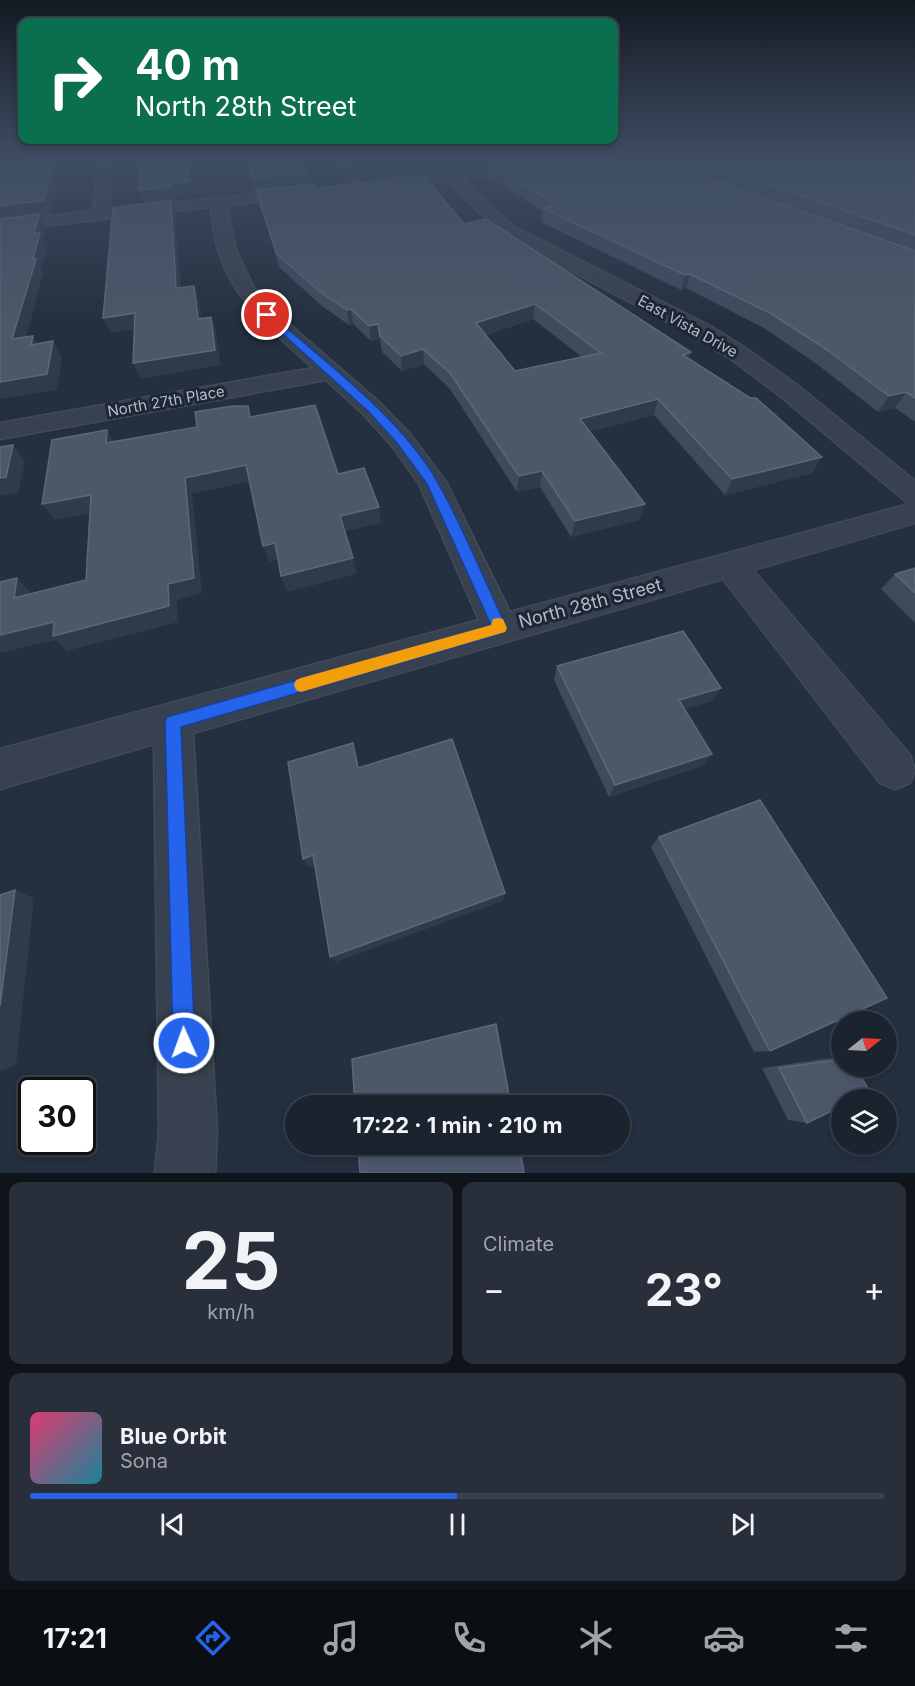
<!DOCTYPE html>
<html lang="en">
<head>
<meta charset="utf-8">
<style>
	:root { --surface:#1b232f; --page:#282f3b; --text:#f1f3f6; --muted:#a0a4aa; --line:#39404b; --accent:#2563eb }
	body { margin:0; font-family:Inter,sans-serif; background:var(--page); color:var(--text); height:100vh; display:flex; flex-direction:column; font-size:22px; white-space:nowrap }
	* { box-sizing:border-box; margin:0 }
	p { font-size:20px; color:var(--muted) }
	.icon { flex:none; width:33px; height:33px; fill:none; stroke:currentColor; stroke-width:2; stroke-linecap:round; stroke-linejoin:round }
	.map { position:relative; height:1173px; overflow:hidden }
	.side { display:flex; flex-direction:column; gap:9px; padding:9px; background:#0f131a; flex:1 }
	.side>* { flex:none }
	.hud { position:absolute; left:18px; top:18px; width:600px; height:126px; border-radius:12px; box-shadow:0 3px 9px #0003,0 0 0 2px var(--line); background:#0b6e4f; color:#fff; overflow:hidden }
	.needle { width:39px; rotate:72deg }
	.buttons { position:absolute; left:831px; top:1011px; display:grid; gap:12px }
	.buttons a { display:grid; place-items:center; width:66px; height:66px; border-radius:50%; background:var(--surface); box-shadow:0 3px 9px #0003,0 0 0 2px var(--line); font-size:30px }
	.speed { position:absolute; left:18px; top:1077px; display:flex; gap:12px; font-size:30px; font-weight:700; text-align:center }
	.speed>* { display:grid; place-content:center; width:78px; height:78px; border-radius:50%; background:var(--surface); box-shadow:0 3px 9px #0003,0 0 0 2px var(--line); line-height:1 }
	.speed .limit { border:3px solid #111; border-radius:9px; background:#fff; color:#111 }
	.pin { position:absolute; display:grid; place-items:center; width:51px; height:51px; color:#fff; margin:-26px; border:3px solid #fff; border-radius:50%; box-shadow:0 2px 6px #0007 }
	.me { position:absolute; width:66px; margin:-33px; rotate:358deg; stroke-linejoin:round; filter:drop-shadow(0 0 4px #0008) }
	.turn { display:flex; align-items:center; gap:21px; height:126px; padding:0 18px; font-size:27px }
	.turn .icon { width:78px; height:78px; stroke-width:2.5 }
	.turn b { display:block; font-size:42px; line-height:51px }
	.big { font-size:45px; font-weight:700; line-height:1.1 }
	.side .card { flex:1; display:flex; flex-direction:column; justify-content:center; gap:9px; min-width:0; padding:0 21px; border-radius:12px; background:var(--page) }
	.side .dial { align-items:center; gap:0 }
	.dial b { font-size:78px; line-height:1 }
	.song { display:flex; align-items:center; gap:18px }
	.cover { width:72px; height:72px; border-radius:9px; background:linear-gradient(135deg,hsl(340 70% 55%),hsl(190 70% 35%)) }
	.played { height:6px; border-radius:3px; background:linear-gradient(90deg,var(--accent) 50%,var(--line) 50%) }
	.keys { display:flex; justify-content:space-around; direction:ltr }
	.heat { display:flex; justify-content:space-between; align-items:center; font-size:33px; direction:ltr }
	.side .tiles { flex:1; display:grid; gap:9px; grid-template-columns:1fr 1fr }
	.card:last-child { grid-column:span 2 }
	.trip { position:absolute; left:285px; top:1095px; width:345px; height:60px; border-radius:30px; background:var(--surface); box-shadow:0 3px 9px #0003,0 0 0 2px var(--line); font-weight:700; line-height:60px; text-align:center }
	.tabs { display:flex; height:96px; justify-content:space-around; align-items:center; background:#0b0e13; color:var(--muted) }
	.tabs .icon { width:42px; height:42px }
	.tabs .selected { color:var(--accent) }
	.tabs b { font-size:27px; color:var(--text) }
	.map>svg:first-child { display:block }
</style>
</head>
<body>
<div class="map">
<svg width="915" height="1173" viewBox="0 0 915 1173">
	<rect width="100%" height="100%" fill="#242f3f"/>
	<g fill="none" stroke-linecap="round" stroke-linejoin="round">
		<defs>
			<g id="minor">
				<path d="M98,160H112L109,209L307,189L310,192L302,197L226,205L237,253L254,288L274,311L381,404L410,434L446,482L510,612L909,504L779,395L731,359L696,337L501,234L446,180L380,187L373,183L380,179C452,171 524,160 597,160L590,164L461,178L513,226L712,327L747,349L797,385L915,481V523L753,570L910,755L915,770L910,783L895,789L880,783L723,579L193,733L217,1131L215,1173H155L159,1131L154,744L0,789V749L479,620L419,484L392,446L363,414L326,380L0,439V423L313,368C276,334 235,303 219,253C214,239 213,222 210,207L0,231V221L93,211Z"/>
				<path d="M333,160H347L365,186L362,189H352Z"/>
			</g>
		</defs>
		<use href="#minor" stroke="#424a58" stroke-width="3"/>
		<use href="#minor" fill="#38414f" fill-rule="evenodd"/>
	</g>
	<g fill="#3f4b5d" fill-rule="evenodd">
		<path d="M256,160H302L308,172L310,185L316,188L464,224L689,358L822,457L812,473L725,495L654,415L590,431L640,520L571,537L540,487L517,492L450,389L424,364L402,371L382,352L380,339L371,341L353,324L349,325L322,306L280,268L259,204L249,167L258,166ZM533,319L582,357L515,371L486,335Z"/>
		<path d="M462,160H541L473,167Z"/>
		<path d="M674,160H915V422L895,408L878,412L818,365L764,328L686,288L681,290L541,222L542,211L491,178V165L709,178L717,181Z"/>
		<path d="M915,568V623L881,589L895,574Z"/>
		<path d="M557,666L712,701L684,709L712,754L702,766L609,797L554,680Z"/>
		<path d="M659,837L770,1051L754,1052L651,847Z"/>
		<path d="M830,1058H842V1066L807,1123L788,1120L762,1068Z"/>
	</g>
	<g fill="#2f3b4c">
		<path d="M56,160H64L51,213L40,215L47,228L43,240L47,247L41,270L43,273L22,355L12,339L0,221V206Z"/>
		<path d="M187,160H189L193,194L174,196V200H171L175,213L182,303L176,288L171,200L144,203L139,190Z"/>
		<path d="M473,160H541L473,167Z"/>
		<path d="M5,162L0,176V163Z"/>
		<path d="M308,172L310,185L255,191L252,178Z"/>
		<path d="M690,274L686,288L681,290L685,275Z"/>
		<path d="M194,286L199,301L203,334L198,319Z"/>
		<path d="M535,304L533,319L476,338V323Z"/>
		<path d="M351,309L353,324L349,325L347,310Z"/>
		<path d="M135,313L141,328L111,333L103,318Z"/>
		<path d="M211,317L216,332L221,365L140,379L133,363Z"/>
		<path d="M378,324L380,339L371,341L369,326Z"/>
		<path d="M33,336L42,352L31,345Z"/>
		<path d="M53,341L62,357L57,390L0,399V382Z"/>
		<path d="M423,349L424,364L402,371L401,356Z"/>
		<path d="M691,352L686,368L683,355Z"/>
		<path d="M906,392L895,408L878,412L889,396Z"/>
		<path d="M658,399L654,415L577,435L580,419Z"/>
		<path d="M107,430L116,446L106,443Z"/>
		<path d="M13,445L25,461L18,493L0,496V478Z"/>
		<path d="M822,457L812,473L725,495L732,479Z"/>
		<path d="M246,465L252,481L192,494L202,593L177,600L178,622L67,651L56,640L0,653V635L168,584L185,478Z"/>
		<path d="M542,471L540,487L517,492L519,476Z"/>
		<path d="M91,495L101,511L54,520L42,504Z"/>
		<path d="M645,504L640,520L571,537L575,521Z"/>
		<path d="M379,507L381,523L343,532L340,516Z"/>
		<path d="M275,543L280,559L269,562L263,546Z"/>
		<path d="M353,558L357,574L287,592L281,576Z"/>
		<path d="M17,578L31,593L28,614L14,598Z"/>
		<path d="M721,688L712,701L671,713L679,700Z"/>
		<path d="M712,754L702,766L609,797L615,785Z"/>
		<path d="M313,855L319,864L309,868L303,859Z"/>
		<path d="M15,890L34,898L16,1065L0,1071V1006Z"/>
		<path d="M505,893L503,901L336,962L330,957Z"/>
	</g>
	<g fill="#4c5869" stroke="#5c6778" stroke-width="1.5" fill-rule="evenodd">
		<path d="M0,160H56L44,200L0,206V173L5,162L0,163Z"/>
		<path d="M140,160H187L190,181L170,183V187L139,190Z"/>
		<path d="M257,160H302L308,172L252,178L249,167L259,166Z"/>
		<path d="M543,160H673L709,178L915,251V398L906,392L889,396L826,349L770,313L690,274L685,275L542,208L556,205L491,165Z"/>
		<path d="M702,160H915V235L721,168Z"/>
		<path d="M424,176L464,224L486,219L691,352L683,355L750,398H756L822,457L732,479L658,399L580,419L645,504L575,521L542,471L519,476L450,373L423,349L401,356L380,336L378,324L369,326L351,309L347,310L319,291L277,254L256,190L314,184L316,188ZM535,304L601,353L515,371L476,323Z"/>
		<path d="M171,200L176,288L194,286L198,319L211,317L215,350L133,363L135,313L103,318L113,208Z"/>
		<path d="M40,214L34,233H40L33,259H36L12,339L33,336L31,345L53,341L47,374L0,382V219Z"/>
		<path d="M315,405L338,474L364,468L379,507L340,516L353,558L281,576L275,543L263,546L246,465L185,478L194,578L168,584L169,606L53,636L54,622L0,635V582L17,578L14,598L86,580L91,495L42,504L52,440L107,430L106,443L197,427L195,412L233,406H248L250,417Z"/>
		<path d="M13,445L6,477L0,478V447Z"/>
		<path d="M915,568V593L895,574Z"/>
		<path d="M683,631L721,688L679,700L712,754L615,785L557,666Z"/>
		<path d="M452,739L505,893L330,957L313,855L303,859L288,762L353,743L358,768Z"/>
		<path d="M760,800L887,998L770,1051L659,837Z"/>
		<path d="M15,890L0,1006V895Z"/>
		<path d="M496,1024L511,1106H355L352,1059Z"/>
		<path d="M842,1059V1066H855L870,1092L854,1100H842V1106L807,1123L779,1068Z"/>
		<path d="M358,1144H519L524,1173H360Z"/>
	</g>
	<linearGradient id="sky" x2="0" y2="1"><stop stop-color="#141a23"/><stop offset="0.49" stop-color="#3f4d63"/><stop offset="1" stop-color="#3f4d63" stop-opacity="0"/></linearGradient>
	<rect width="915" height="324" fill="url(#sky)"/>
	<path fill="#2563eb" stroke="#184099" stroke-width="1.5" d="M264,314H270C324,361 403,419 438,483C464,529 484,580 507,628L500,634L181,727L195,1043L192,1051L184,1054L177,1051L173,1043L165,722L167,717L491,625L427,484L397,443L369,412L264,317Z"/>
	<path fill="#f59e0b" d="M498,618L503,619L507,628L505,632L301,692L296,690L294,685L296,680L301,678L491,625L493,619Z"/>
	<g text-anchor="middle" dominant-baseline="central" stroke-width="6" stroke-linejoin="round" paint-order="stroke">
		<g font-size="15" fill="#b5bcc9" stroke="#1d2634">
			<text transform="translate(688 326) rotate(29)">East Vista Drive</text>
			<text transform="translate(166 401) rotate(-10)">North 27th Place</text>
		</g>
		<g font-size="18" fill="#b5bcc9" stroke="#1d2634">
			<text transform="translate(590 603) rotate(-15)">North 28th Street</text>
		</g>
	</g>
</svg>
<div class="buttons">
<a><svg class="needle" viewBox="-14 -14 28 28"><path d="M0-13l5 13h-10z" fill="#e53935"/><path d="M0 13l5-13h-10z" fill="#a0a4aa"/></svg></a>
<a><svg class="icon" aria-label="layers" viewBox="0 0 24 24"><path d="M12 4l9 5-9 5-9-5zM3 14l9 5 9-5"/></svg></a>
</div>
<div class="speed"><div class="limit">30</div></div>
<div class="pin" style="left:267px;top:315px;background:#d93025"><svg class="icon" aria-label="arrive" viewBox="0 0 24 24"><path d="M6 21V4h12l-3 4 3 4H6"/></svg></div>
<svg class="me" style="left:184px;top:1043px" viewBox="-20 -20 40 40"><circle r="17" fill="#2563eb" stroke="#fff" stroke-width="3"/><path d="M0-11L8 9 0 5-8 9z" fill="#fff"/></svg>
<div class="trip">17:22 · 1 min · 210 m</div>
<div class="hud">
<div class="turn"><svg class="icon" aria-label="right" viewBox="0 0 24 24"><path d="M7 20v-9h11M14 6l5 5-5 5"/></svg><div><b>40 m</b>North 28th Street</div></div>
</div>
</div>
<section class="side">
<div class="tiles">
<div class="card dial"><b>25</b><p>km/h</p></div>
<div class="card"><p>Climate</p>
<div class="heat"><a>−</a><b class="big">23°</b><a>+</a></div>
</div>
<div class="card">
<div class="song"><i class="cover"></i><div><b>Blue Orbit</b><p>Sona</p></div></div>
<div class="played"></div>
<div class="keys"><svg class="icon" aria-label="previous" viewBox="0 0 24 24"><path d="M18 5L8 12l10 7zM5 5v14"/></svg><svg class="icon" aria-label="pause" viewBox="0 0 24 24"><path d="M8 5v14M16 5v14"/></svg><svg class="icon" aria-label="next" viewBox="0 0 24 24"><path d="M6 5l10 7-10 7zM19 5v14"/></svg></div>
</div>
</div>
</section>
<nav class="tabs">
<b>17:21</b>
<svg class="icon selected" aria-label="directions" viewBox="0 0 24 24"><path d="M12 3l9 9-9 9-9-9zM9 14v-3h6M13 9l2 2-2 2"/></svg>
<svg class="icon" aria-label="music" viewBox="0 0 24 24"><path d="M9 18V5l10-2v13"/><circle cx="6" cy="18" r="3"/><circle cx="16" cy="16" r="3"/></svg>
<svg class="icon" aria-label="phone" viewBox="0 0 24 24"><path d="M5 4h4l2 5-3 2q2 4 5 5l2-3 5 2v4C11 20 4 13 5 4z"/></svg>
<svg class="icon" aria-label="climate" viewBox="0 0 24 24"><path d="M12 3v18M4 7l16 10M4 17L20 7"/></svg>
<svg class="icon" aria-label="car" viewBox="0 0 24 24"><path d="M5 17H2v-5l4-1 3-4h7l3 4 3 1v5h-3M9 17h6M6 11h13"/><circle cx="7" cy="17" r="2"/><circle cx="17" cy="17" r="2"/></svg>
<svg class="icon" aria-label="filters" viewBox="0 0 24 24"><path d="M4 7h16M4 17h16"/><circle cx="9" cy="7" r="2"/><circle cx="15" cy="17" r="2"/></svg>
</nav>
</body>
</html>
